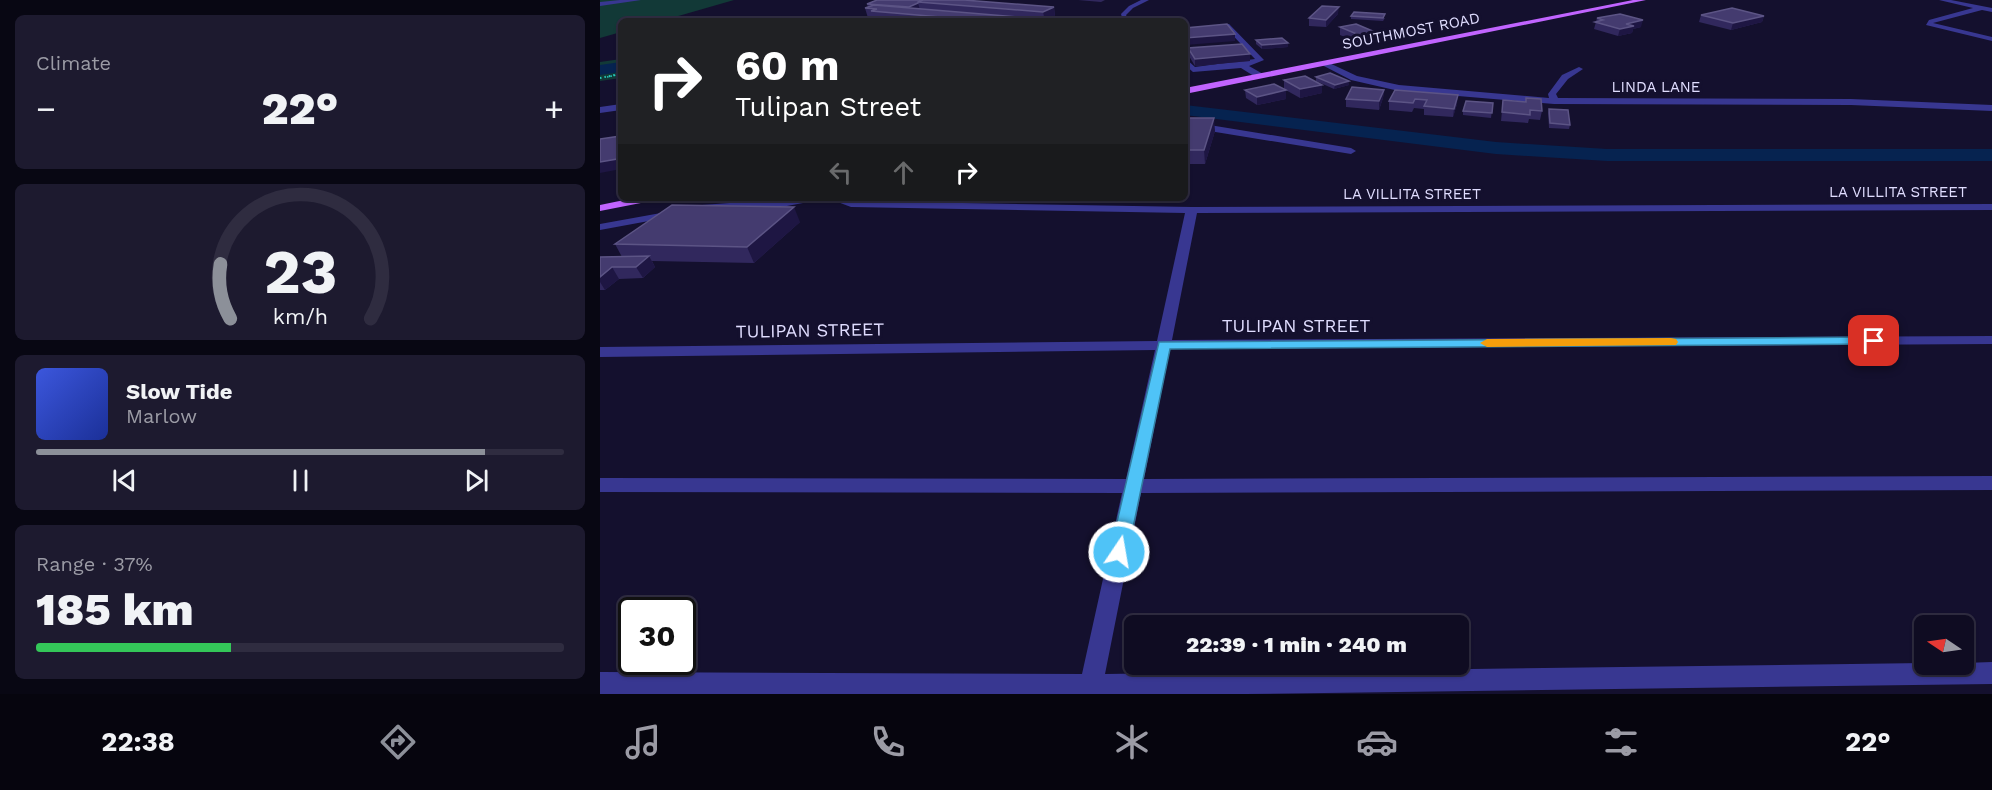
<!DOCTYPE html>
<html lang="en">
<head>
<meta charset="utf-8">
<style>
	:root { --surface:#0f0c22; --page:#1d1a2f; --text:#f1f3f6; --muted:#9b9ba5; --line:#2f2c40; --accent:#8c9099 }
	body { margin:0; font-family:"Work Sans",sans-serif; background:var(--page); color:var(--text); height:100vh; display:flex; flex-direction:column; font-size:22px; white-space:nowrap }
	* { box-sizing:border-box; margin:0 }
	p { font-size:20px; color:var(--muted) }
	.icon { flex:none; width:33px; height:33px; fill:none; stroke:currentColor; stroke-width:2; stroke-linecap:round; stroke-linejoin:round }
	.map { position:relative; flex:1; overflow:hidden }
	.side { display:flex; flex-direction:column; gap:15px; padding:15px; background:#080713; width:600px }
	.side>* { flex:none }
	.banner { position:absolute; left:18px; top:18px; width:570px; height:183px; border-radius:9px; box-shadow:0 2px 4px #0004,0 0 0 2px var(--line); background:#202124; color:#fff; overflow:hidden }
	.needle { width:39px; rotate:283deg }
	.fabs { position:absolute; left:1314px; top:615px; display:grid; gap:12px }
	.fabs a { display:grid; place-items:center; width:60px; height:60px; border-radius:9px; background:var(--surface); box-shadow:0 2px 4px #0004,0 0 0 2px var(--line); font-size:30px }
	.speed { position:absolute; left:18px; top:597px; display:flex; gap:12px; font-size:30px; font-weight:700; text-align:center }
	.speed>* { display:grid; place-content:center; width:78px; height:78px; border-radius:50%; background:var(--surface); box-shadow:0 2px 4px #0004,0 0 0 2px var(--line); line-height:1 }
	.speed .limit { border:3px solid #111; border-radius:9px; background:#fff; color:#111 }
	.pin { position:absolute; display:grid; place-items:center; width:51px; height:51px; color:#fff; margin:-26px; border-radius:12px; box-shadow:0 3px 9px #0006 }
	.me { position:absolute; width:66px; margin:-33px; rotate:12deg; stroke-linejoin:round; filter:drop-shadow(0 0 4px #0008) }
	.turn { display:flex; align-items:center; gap:21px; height:126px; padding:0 18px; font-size:27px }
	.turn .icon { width:78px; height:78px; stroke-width:2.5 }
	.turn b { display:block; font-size:42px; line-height:51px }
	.lanes { display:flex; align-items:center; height:57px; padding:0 18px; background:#0003; justify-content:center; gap:30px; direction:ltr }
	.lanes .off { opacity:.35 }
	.big { font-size:45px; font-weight:800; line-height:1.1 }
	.side .card { flex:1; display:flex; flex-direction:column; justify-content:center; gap:9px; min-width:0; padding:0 21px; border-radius:9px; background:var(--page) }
	.side .dial { align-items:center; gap:0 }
	.dial svg { height:156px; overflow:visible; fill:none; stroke:var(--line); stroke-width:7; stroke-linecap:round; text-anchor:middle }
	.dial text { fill:var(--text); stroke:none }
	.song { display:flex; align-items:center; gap:18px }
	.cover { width:72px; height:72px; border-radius:9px; background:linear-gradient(135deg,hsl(230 70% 55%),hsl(230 70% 35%)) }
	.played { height:6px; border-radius:3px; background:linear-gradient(90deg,var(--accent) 85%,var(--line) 85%) }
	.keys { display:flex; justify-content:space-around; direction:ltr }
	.heat { display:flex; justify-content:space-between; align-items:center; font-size:33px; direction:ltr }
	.charge { height:9px; border-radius:4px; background:linear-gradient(90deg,#34c759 37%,var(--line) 0) }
	.trip { position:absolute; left:524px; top:615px; width:345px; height:60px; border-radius:9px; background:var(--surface); box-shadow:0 2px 4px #0004,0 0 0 2px var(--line); font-weight:800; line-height:60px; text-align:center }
	.menu { display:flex; height:96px; justify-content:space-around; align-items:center; background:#06050e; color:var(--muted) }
	.menu .icon { width:42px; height:42px }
	.menu .current { color:var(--accent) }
	.menu b { font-size:27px; color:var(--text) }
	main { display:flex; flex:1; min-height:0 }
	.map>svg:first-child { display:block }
</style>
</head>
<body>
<main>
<section class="side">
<div class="card"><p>Climate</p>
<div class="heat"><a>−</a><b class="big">22°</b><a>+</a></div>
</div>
<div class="card dial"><svg viewBox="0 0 100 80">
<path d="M14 69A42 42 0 1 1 86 69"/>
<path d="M14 69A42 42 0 0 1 9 41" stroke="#8c9099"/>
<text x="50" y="56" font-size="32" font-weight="700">23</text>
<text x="50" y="72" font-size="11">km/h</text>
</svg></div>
<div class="card">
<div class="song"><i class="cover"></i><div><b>Slow Tide</b><p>Marlow</p></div></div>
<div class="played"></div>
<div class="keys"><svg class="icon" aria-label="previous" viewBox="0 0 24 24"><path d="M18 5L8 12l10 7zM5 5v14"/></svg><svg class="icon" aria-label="pause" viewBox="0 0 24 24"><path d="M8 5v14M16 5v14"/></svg><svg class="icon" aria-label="next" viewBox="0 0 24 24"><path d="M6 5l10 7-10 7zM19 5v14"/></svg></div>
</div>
<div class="card"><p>Range · 37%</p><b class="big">185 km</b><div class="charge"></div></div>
</section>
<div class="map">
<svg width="1392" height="694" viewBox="0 0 1392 694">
	<rect width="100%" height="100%" fill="#14102e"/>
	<g fill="#123937">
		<path d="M0,0H134L61,21H21V32L0,38Z"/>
		<path d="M21,59V78L0,81V62Z"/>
	</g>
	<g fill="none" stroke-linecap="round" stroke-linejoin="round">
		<g fill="#062350" fill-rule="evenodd">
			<path d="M21,62V72L0,75V65Z"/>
			<path d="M585,105L896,142L1007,149H1392V161H1007L896,154L585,115Z"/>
		</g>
		<path stroke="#27c9bb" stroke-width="1.5" stroke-dasharray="1.5 2" stroke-linecap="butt" d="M7,77L21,74"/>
		<path stroke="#27c9bb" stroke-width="2" stroke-dasharray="1.5 3" stroke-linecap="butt" d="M0,78L15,75"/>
		<g fill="#383791" fill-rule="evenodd">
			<path d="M20,0H41L0,6V2Z"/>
			<path d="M541,0H549L533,8L526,15L529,21H523L521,14L529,6Z"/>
			<path d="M1339,0H1351L1392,8V12L1382,10L1333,23L1392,37V41L1326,25L1329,20L1373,8Z"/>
			<path d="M629,24L664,60L649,66L663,74V78H657L641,68L593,72L585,65V58L595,67L655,59L625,27L585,32V28Z"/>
			<path d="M725,61L757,76L799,85L949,98L948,94L962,75L979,67L983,69L968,79L956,94L958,98L1251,99L1392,105V111L1251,105L954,104L799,91L751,80L722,65L721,63Z"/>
			<path d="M21,104V110L0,113V107Z"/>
			<path d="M585,121L751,148L756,151L751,154L585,127Z"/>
			<path d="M196,198H221L219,200L187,206L102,211L96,208L102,205Z"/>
			<path d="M227,198L252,201L592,207L1392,204V210L597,213L572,340L1392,336V344L570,349L544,479L1392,476V490L541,493L505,674L1324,663L1364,664V663L1392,662V684L645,694H0V672L482,674L522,493L0,492V478L526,479L555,350L0,357V347L557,341L585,213L251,207Z"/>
			<path d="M72,211L76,212V216L0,230V224Z"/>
		</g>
		<g fill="#c164ff" fill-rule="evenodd">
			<path d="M1033,0H1046L585,94V88Z"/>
			<path d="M34,198H57L51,201L0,211V205Z"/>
		</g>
	</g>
	<g fill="#31285d">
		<path d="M277,0L454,7L455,17L447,21H274L273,18H268L265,8L268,7L267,4Z"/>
		<path d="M478,0H505L501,2Z"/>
		<path d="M738,14L726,27L709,26V18Z"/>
		<path d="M1101,15L1164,16L1162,22L1131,30L1099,22Z"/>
		<path d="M751,16L785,18L783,21L751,19Z"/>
		<path d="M997,18L1041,27L1033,29L1032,33L1018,36L994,29Z"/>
		<path d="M740,27L775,40L759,43L740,35Z"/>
		<path d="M656,40L688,47L662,49L656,44Z"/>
		<path d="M588,48L650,61L595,66L589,56Z"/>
		<path d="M716,77L749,81V85L734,89L716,81Z"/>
		<path d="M684,80L722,85V93L700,98L684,89Z"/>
		<path d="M645,90L686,99L657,105L646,98Z"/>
		<path d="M784,90L783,98L779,110L746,107V99Z"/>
		<path d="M795,90L857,104L853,117L824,115V109L814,108L812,112L789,110V101Z"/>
		<path d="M926,98L942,111L940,120L929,119L928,123L901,121L903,100L926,102Z"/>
		<path d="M893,103L891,118L863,115V111Z"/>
		<path d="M949,109L970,125L969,129L949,128L948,113Z"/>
		<path d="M585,118L615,131L605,164H585Z"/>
		<path d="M200,222L154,263L52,261L55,267L43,278L19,279L5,290H0V257H22L15,244Z"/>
	</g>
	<g fill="#1e1643">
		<path d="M318,3L320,10L310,14L309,7Z"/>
		<path d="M454,7L455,17L447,21H445L443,12Z"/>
		<path d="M739,7L738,14L726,27V20Z"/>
		<path d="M1164,16L1162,22L1131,30L1133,23Z"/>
		<path d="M1043,20L1041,27L1033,29L1032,33L1018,36L1020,29L1026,24Z"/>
		<path d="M775,32V40L759,43V35Z"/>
		<path d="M635,34V41L585,45V38Z"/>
		<path d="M688,43V47L662,49V45Z"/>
		<path d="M650,54V61L595,66V59Z"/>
		<path d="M749,81V85L734,89L735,85Z"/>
		<path d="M722,85V93L700,98V89Z"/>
		<path d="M686,90V99L657,105V97Z"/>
		<path d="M784,90L783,98L779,110V101Z"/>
		<path d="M858,95L857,104L853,117L854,109Z"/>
		<path d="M614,118L615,131L605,164L604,150Z"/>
		<path d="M21,136V169L0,173V162Z"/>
		<path d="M194,207L200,222L154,263L147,247Z"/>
		<path d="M49,256L55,267L43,278L36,267Z"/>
		<path d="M12,267L19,279L5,290L0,282V277Z"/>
	</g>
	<g fill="#443b6f" stroke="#5c5485" stroke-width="1.5">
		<path d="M277,0H323L318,2V3L309,7L267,4Z"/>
		<path d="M323,0H364L454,7L443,12L318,2Z"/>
		<path d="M274,5L429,18L423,21H387L271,11L277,9L265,8Z"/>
		<path d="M722,6L739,7L726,20L709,18Z"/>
		<path d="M1132,8L1164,16L1133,23L1101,15Z"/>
		<path d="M754,12L785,14L783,18L751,16Z"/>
		<path d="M1020,14L1043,20L1026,24L1034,26L1020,29L995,22L1003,20L997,18Z"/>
		<path d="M285,17L325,21H275Z"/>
		<path d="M458,17L482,19L478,21H451Z"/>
		<path d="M248,18L271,21H240Z"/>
		<path d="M627,24L635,34L585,38V28Z"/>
		<path d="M756,24L775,32L759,35L740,27Z"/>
		<path d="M682,38L688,43L662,45L656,40Z"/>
		<path d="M642,44L650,54L595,59L588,48Z"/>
		<path d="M730,73L749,81L735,85L716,77Z"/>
		<path d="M705,76L722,85L700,89L684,80Z"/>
		<path d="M674,84L686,90L657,97L645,90Z"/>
		<path d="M752,87L784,90L779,101L746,99Z"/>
		<path d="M795,90L858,95L854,109L824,106L827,100L815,99L813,103L789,101Z"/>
		<path d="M926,98L941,99L942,111L930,110V115L902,112L903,100L926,102Z"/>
		<path d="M866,101L893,103L892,113L863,111Z"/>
		<path d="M949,109L968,110L970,125L950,123Z"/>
		<path d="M585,118H614L604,150H585Z"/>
		<path d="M21,136L17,159L0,162V139Z"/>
		<path d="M72,205L194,207L147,247L15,244Z"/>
		<path d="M49,256L36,267H12L0,277V257Z"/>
	</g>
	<path fill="#4fc3f7" stroke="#337fa1" stroke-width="1.5" d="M1274,337L1278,338L1280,341L1278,344L570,349L528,552L526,558L519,560L513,558L510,552L559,342Z"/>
	<path fill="#f59e0b" d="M1071,338L1076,339L1078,342L1076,345L887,347L880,343L887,339Z"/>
	<g text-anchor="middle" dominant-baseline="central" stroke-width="6" stroke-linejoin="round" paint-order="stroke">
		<g font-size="15" fill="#e0ddff" stroke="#14102e">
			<text transform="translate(811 31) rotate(-11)">SOUTHMOST ROAD</text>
			<text x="1056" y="87">LINDA LANE</text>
			<text x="1298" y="192">LA VILLITA STREET</text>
			<text x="812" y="194">LA VILLITA STREET</text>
		</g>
		<g font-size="18" fill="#e0ddff" stroke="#14102e">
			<text x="696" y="325">TULIPAN STREET</text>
			<text transform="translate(210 330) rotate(-1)">TULIPAN STREET</text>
		</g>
	</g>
</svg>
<div class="fabs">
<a><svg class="needle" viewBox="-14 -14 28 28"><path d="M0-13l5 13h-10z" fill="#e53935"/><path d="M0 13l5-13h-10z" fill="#9b9ba5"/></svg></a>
</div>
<div class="speed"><div class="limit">30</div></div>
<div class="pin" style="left:1274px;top:341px;background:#d93025"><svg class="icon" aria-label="arrive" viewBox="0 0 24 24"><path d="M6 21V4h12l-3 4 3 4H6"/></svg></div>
<svg class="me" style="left:519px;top:552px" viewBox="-20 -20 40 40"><circle r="17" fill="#4fc3f7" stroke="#fff" stroke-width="3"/><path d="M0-11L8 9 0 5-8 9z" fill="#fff"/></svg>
<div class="trip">22:39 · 1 min · 240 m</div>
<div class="banner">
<div class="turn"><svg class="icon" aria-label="right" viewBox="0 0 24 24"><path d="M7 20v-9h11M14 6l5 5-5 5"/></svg><div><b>60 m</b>Tulipan Street</div></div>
<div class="lanes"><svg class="icon off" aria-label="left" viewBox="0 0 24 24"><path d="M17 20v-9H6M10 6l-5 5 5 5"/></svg><svg class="icon off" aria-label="ahead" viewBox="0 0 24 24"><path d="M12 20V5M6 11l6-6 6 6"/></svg><svg class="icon" aria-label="right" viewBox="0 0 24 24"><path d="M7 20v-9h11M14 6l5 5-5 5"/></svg></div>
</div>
</div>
</main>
<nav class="menu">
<b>22:38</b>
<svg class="icon current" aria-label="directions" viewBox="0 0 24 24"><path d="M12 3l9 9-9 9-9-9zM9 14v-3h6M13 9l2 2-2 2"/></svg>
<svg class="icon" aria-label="music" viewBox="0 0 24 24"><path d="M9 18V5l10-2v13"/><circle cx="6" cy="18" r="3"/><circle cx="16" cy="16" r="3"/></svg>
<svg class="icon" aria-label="phone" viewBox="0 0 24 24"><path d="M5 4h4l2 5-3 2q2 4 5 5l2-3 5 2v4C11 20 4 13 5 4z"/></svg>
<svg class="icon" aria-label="climate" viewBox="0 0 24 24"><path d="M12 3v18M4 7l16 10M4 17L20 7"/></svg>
<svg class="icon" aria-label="car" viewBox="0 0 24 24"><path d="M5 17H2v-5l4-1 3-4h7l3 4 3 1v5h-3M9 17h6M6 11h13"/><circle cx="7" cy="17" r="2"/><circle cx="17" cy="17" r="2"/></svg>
<svg class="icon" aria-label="filters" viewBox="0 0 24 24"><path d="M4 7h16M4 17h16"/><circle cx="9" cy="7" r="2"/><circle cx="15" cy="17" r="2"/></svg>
<b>22°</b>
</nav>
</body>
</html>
